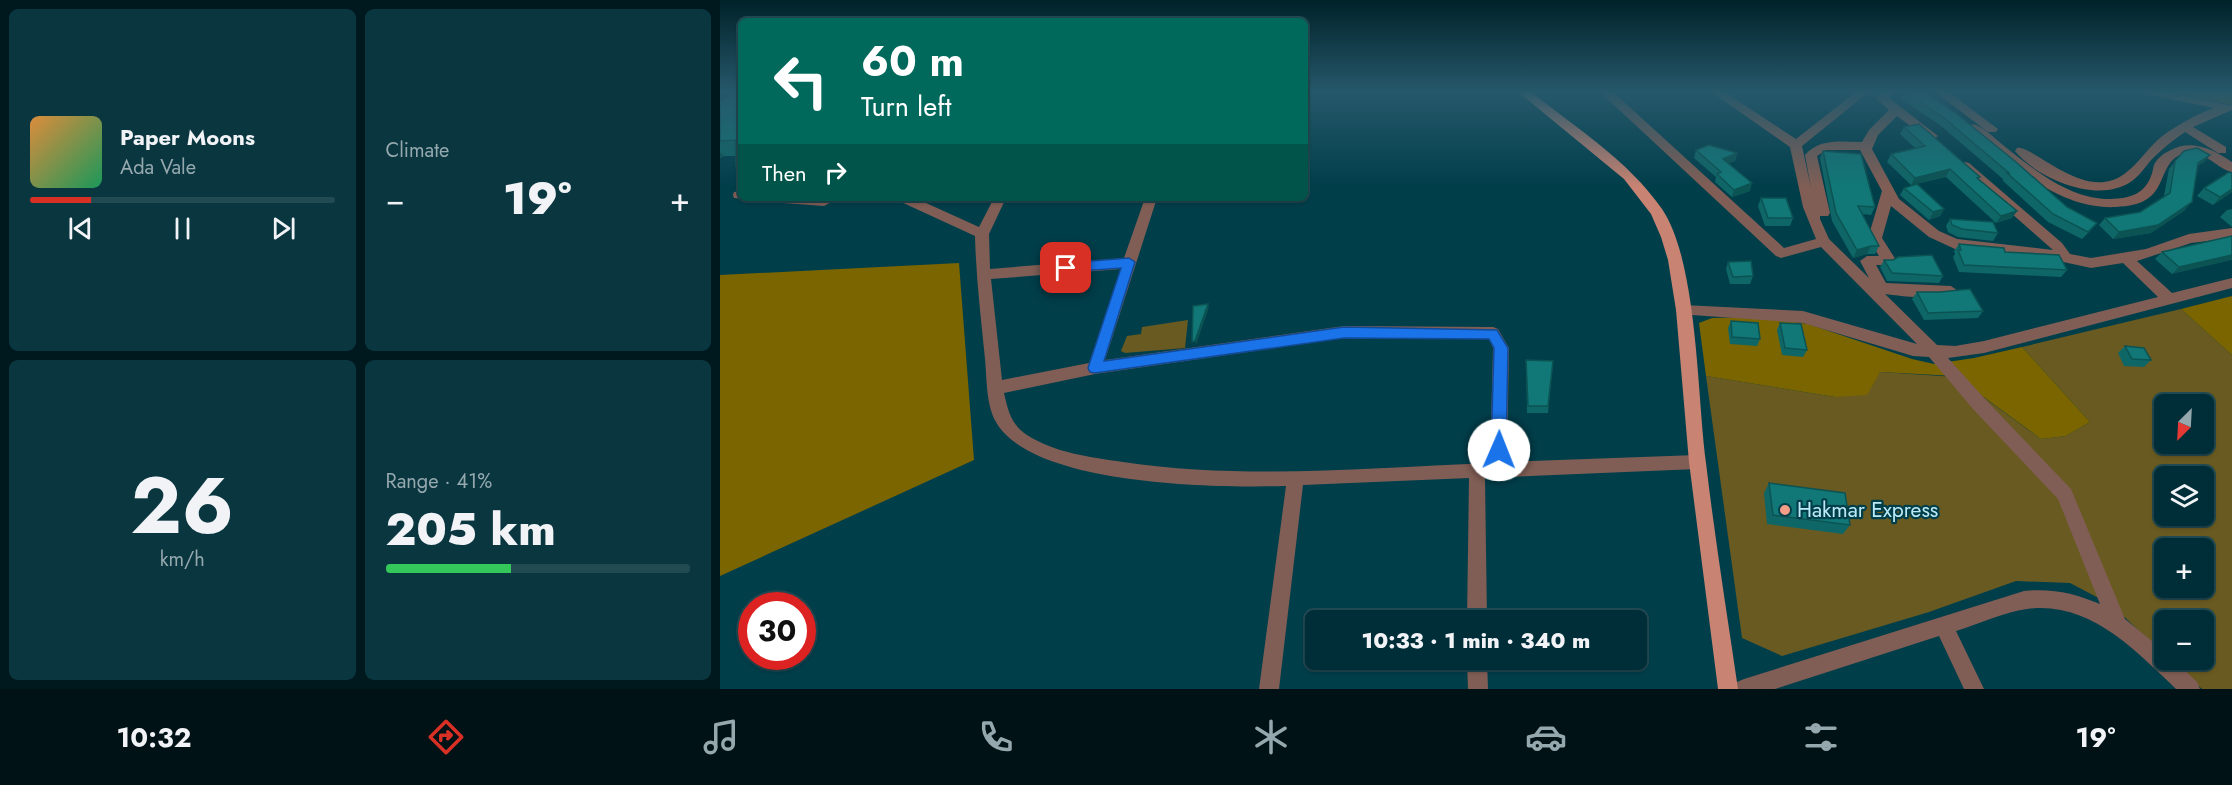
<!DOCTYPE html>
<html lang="en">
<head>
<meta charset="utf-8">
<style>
	:root { --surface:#002e38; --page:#0a3640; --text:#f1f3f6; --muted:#95a8ae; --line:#224a53; --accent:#d93025 }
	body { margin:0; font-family:Jost,sans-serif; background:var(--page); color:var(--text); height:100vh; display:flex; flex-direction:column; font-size:22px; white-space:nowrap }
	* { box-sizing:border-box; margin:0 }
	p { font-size:20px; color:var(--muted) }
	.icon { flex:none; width:33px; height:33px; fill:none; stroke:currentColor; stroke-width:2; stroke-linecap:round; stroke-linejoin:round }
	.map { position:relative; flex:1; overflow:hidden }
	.panel { display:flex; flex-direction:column; gap:9px; padding:9px; background:#00191f; width:720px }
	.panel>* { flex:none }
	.top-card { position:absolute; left:18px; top:18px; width:570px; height:183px; border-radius:9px; box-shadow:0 2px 4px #0004,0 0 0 2px var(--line); background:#00695c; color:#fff; overflow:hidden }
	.needle { width:39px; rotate:204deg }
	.buttons { position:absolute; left:1434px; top:394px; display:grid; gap:12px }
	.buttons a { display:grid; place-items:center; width:60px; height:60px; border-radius:9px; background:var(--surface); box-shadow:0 2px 4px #0004,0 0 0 2px var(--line); font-size:30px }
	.speed { position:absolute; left:18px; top:592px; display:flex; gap:12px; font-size:30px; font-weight:700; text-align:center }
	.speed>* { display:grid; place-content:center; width:78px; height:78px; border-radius:50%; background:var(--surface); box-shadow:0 2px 4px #0004,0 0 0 2px var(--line); line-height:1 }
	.speed .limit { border:9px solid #d22; background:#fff; color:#111 }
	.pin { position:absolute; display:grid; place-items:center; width:51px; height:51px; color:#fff; margin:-26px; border-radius:12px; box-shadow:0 3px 9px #0006 }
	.me { position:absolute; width:66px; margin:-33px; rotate:1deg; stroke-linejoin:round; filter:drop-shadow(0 0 4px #0008) }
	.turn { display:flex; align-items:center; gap:21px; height:126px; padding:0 24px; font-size:27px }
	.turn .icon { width:78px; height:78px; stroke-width:2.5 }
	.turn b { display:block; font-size:42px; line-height:51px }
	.then { display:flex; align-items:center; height:57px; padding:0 24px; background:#0003; gap:12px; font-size:22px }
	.big { font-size:45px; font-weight:800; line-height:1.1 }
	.panel .widget { flex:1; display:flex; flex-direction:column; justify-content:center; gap:9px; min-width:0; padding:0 21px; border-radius:9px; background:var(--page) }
	.panel .dial { align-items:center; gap:0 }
	.dial b { font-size:78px; line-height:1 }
	.song { display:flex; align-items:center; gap:18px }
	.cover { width:72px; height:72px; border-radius:9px; background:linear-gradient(135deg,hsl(30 70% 55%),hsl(150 70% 35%)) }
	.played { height:6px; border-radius:3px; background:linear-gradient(90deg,var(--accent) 20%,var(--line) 20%) }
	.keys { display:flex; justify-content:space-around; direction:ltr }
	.heat { display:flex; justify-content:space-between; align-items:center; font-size:33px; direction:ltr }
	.charge { height:9px; border-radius:4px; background:linear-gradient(90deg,#34c759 41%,var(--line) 0) }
	.panel .tiles { flex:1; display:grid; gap:9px; grid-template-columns:repeat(2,1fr) }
	.trip { position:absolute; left:585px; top:610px; width:342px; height:60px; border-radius:9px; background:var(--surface); box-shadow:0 2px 4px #0004,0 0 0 2px var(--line); font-weight:800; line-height:60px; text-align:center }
	.dock { display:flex; height:96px; justify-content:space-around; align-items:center; background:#001216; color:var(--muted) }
	.dock .icon { width:42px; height:42px }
	.dock .current { color:var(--accent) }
	.dock b { font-size:27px; color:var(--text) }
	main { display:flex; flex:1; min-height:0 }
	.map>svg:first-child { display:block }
</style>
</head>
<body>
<main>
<section class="panel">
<div class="tiles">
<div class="widget">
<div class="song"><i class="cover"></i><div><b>Paper Moons</b><p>Ada Vale</p></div></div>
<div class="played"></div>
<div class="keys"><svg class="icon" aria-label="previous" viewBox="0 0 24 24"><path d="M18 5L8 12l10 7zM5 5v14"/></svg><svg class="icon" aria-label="pause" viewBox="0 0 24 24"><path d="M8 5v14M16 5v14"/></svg><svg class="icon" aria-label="next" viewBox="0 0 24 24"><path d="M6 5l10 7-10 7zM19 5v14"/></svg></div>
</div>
<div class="widget"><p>Climate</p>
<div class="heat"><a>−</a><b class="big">19°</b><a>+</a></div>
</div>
<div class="widget dial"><b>26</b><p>km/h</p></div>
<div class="widget"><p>Range · 41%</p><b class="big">205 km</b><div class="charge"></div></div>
</div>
</section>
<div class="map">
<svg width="1512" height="689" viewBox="0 0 1512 689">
	<rect width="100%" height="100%" fill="#003e4a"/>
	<g fill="#695a21" fill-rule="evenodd">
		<path d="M1444,91H1512V105L1447,92Z"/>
		<path d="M1461,309L1512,355V689H1482L1450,660H1484V621H1444V655L1392,605L1350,583L1296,581L1209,612L1062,656L1022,638L986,376L1115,397L1160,372L1236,377L1321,439L1346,436L1370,422L1302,347ZM1444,405H1484V444H1444ZM1444,477H1484V516H1444ZM1444,549H1484V588H1444Z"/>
		<path d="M468,320L465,348L405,353L401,351L407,336L421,334L422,327Z"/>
	</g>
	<g fill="#7a6500">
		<path d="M239,263L254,460L0,576V275Z"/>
		<path d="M1512,296V355L1461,309Z"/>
		<path d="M1038,317L1088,324L1192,359L1214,364L1254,358L1302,347L1370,422L1346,436L1321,439L1235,376L1160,372L1147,395L1115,397L986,376L979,323L992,318Z"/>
	</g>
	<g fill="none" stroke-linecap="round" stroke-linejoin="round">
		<g fill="#805e55" fill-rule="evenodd">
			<path d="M879,91H892L1064,248L1096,239L1083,207L1070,147L990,91H1003L1076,139L1137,91H1150L1082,146L1091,188L1085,155C1100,138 1121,142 1142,142L1149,130L1169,110L1157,99L1160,91H1172L1169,98L1218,136L1212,140L1208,139L1177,116L1158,135L1152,149L1179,199L1219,231L1237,239L1333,250L1241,169L1239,166L1245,162L1249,163L1342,243L1350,254L1371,258L1426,249L1469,234L1512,228V238L1471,243L1417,261L1452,293L1512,278V288L1264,353L1228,358L1265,399L1351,489L1405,619L1444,651V660H1454L1477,682L1480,689H1456C1414,649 1369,601 1307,609C1284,612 1259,624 1236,631L1264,689H1244L1219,636L1055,689H1014L1017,682L1024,679L1304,591C1332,588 1354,593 1380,604L1338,499L1253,409L1209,357L1193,356L1083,323L958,314L956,310L958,306L963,305L1083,311L1197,344L1101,247L1061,258L1056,256ZM1106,150H1140L1162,191L1148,238L1159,256H1147L1140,261L1149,278L1109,239L1100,219V216H1108L1110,213L1097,156ZM1171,206L1209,237L1235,249L1325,258L1371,268L1403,263L1438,297L1264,341L1235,346L1217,345L1165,294C1179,296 1230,302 1238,291L1231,286L1166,283L1156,265H1169L1176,260L1162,238Z"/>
			<path d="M1214,91H1227L1278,129L1276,132H1268Z"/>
			<path d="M1420,91H1442L1512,106V110L1473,127L1506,147V153H1498L1465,132C1453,140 1442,149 1432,159C1425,167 1419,177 1409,183C1376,203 1318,179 1295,151L1297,148C1310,145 1350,186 1384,182C1409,180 1423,152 1441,137C1457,125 1475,115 1494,108L1426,94Z"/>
			<path d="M1253,124C1264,127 1274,138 1283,145C1312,168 1347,198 1387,199C1406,199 1424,196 1431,176C1433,172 1433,166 1435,163C1438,158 1444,153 1449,151C1471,138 1493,149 1512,162V172C1496,168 1485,150 1467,153C1443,156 1446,183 1431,196C1421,205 1408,206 1396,207C1338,210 1292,164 1249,131L1247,128Z"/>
			<path d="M21,191V198L26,199L14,198L13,195L14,192Z"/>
			<path d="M44,198H119L104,206L50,202Z"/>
			<path d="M178,198H195L259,227L274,198H286L269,234L270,269L404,258L425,198H437L385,360L624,326L773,327L778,329L789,348L787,462L977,455L983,457L985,462L983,467L977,469L765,478L767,621H747L749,478L583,485L559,689H539L566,486C499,488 312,486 276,422C266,405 267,379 265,359C261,318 256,278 255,236L179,201ZM401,269L369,363L282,380L271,279ZM624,338L769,339L773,348L770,463C647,468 524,480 403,462C370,457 335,453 307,435C291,425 288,410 284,393L375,374Z"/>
			<path d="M747,660H767L768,689H748Z"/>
		</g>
		<path fill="#c88372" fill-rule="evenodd" d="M797,91H810C855,127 909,161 942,209C978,262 977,397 986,463C995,539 1007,614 1018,689H998L969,462L956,310L948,260L941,237L931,214L904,179Z"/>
	</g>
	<g fill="#0f6666">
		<path d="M21,91V172L16,166V156H4L0,158V102Z"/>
		<path d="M1203,91L1371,230L1362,239L1328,222L1283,181V179L1220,125L1181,99L1185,92Z"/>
		<path d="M1184,127L1260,177L1258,179L1297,211L1292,218L1276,223L1226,177L1191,185L1167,162L1171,154L1195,148L1180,134Z"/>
		<path d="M976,150L1017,153L1015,161L1008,163L1030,191L1012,197L995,182L996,177L974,158Z"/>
		<path d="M1103,151L1155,207L1151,215L1142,214L1159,246L1155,254H1147L1133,258L1112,221L1100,158Z"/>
		<path d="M1464,151L1490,155L1484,162L1477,166L1465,210L1431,233L1393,239L1379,225L1385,218L1420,212L1444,196L1449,169Z"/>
		<path d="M1184,188L1224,209L1220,216L1209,220L1180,195Z"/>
		<path d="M1484,188L1512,192L1493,205L1477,196Z"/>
		<path d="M1041,198L1073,218L1070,226H1045L1038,206Z"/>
		<path d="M1512,209V227L1500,217L1507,210Z"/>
		<path d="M1230,219L1278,233L1273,241L1238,237L1228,232L1226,226Z"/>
		<path d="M1512,236L1452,274L1435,259L1442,252Z"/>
		<path d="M1239,244L1285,252L1347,270L1341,277L1239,272L1233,257L1235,254L1234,251Z"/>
		<path d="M1164,260L1223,276L1219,283L1167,281L1160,267Z"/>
		<path d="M1008,262L1033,276L1030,284H1010L1006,269Z"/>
		<path d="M1197,292L1263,311L1258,318L1204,320L1192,299Z"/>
		<path d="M1011,321L1040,339L1037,346L1010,344L1008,328Z"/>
		<path d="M1060,323L1087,350L1083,357L1062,355L1057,330Z"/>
		<path d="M1405,346L1431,360L1424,367L1404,366L1398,353Z"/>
		<path d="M806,360L833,361L828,413H807Z"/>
		<path d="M1049,483L1130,525L1123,534L1047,524L1044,493Z"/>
	</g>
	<g fill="#0c5353">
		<path d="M0,152L4,156L0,158Z"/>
		<path d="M1017,153L1015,161L1001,166L1003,159Z"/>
		<path d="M1490,155L1484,162L1472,170L1478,163Z"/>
		<path d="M21,165V172L16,166Z"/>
		<path d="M1230,169L1226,177L1191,185L1195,178Z"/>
		<path d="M1032,183L1030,191L1012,197L1014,190Z"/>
		<path d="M1512,189V192L1493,205L1500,197Z"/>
		<path d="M1472,202L1465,210L1431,233L1393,239L1399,232Z"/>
		<path d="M1224,209L1220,216L1209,220L1213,212Z"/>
		<path d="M1297,211L1292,218L1276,223L1281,216Z"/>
		<path d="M1151,246L1147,254L1133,258L1137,250Z"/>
		<path d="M1512,255V260L1452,274L1459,267Z"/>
		<path d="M488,304L489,307L476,345L475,341Z"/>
	</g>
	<g fill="#177" stroke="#0c5353" stroke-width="1.5">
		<path d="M18,91H21V165L16,166V140L0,141V102Z"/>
		<path d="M1186,91H1203L1238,115L1296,162L1347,207L1377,223L1368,232L1333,214L1287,173H1289L1224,118L1185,92Z"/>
		<path d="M1199,124L1260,177L1257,178L1297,211L1281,216L1230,169L1195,178L1171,154L1205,146L1184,127Z"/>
		<path d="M989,145L1017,153L1003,159L1032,183L1014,190L997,174L1001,172L976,150Z"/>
		<path d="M1477,148L1490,155L1478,163L1472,202L1438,225L1399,232L1385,218L1420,212L1450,193L1455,161L1464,151Z"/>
		<path d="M1103,151L1141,154L1155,207L1138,206L1159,246H1151L1137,250L1116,213Z"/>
		<path d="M1509,172L1512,173V189L1500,197L1484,188Z"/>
		<path d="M1197,184L1224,209L1213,212L1184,188Z"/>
		<path d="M1041,198H1066L1073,218H1048Z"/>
		<path d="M1230,219L1273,222L1278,233L1242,229L1232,225Z"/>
		<path d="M1512,236V255L1459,267L1442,252Z"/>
		<path d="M1239,244L1284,248L1285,252L1339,255L1347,270L1244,265L1238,250H1241Z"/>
		<path d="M1212,255L1223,276L1172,273L1164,260H1173L1178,257Z"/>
		<path d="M1031,261L1033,276L1013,277L1008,262Z"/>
		<path d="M1250,289L1263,311L1208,313L1197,292H1220Z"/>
		<path d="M488,304L475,341L472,342L473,306Z"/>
		<path d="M1011,321L1038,323L1040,339L1012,337Z"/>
		<path d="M1060,323L1081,324L1087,350L1065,348Z"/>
		<path d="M1405,346L1424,348L1431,360L1412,359Z"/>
		<path d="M806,360L833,361L828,406H808Z"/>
		<path d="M1049,483L1125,493L1130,525L1053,515Z"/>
	</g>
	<linearGradient id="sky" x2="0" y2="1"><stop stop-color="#002229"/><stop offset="0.49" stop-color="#26586b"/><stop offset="1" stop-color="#26586b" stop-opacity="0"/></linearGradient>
	<rect width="1512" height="187" fill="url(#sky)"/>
	<path fill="#1a73e8" stroke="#114b97" stroke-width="1.5" d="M409,258L415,262L384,361L624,327L777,330L788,348L786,450L784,455L779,457L774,455L771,450L774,348L769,339L624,338L375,373L370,372L368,368L401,268L346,272L340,268L346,263Z"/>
	<circle fill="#f49e88" stroke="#003e4a" stroke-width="2" cx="1065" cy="510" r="6"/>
	<g text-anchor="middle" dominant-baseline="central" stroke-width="4.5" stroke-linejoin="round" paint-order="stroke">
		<g font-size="21" fill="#bcebf7" stroke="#003e4a" text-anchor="start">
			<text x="1077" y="510">Hakmar Express</text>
		</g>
	</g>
</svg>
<div class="buttons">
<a><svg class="needle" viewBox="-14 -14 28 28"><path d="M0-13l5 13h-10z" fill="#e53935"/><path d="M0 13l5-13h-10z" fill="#95a8ae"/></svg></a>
<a><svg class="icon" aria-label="layers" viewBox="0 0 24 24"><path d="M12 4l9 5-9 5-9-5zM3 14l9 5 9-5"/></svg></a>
<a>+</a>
<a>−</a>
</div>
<div class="speed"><div class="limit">30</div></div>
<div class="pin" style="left:346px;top:268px;background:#d93025"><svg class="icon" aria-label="arrive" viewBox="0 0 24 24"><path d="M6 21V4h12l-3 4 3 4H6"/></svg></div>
<svg class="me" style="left:779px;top:450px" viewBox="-20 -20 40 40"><circle r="19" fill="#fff"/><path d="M0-13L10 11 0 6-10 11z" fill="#1a73e8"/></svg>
<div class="trip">10:33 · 1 min · 340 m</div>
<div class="top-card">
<div class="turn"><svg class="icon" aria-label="left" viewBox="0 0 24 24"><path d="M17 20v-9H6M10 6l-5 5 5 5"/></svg><div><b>60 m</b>Turn left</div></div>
<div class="then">Then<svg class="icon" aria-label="right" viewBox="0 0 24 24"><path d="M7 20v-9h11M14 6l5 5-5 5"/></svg></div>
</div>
</div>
</main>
<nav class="dock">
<b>10:32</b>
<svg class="icon current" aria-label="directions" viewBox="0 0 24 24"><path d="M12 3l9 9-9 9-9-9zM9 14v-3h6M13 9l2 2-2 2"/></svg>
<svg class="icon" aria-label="music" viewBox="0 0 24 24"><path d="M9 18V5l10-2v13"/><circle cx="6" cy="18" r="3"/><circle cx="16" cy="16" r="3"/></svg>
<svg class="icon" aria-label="phone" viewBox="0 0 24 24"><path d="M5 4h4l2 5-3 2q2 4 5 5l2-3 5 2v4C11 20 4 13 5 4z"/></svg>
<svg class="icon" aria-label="climate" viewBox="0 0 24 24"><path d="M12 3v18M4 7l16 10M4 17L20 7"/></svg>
<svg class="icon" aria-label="car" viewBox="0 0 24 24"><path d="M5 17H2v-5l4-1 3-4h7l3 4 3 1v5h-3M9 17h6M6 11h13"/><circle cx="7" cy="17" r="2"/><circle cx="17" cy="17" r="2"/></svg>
<svg class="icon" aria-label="filters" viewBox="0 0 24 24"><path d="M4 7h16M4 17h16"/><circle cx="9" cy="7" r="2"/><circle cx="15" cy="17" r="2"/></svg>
<b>19°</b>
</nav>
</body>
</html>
